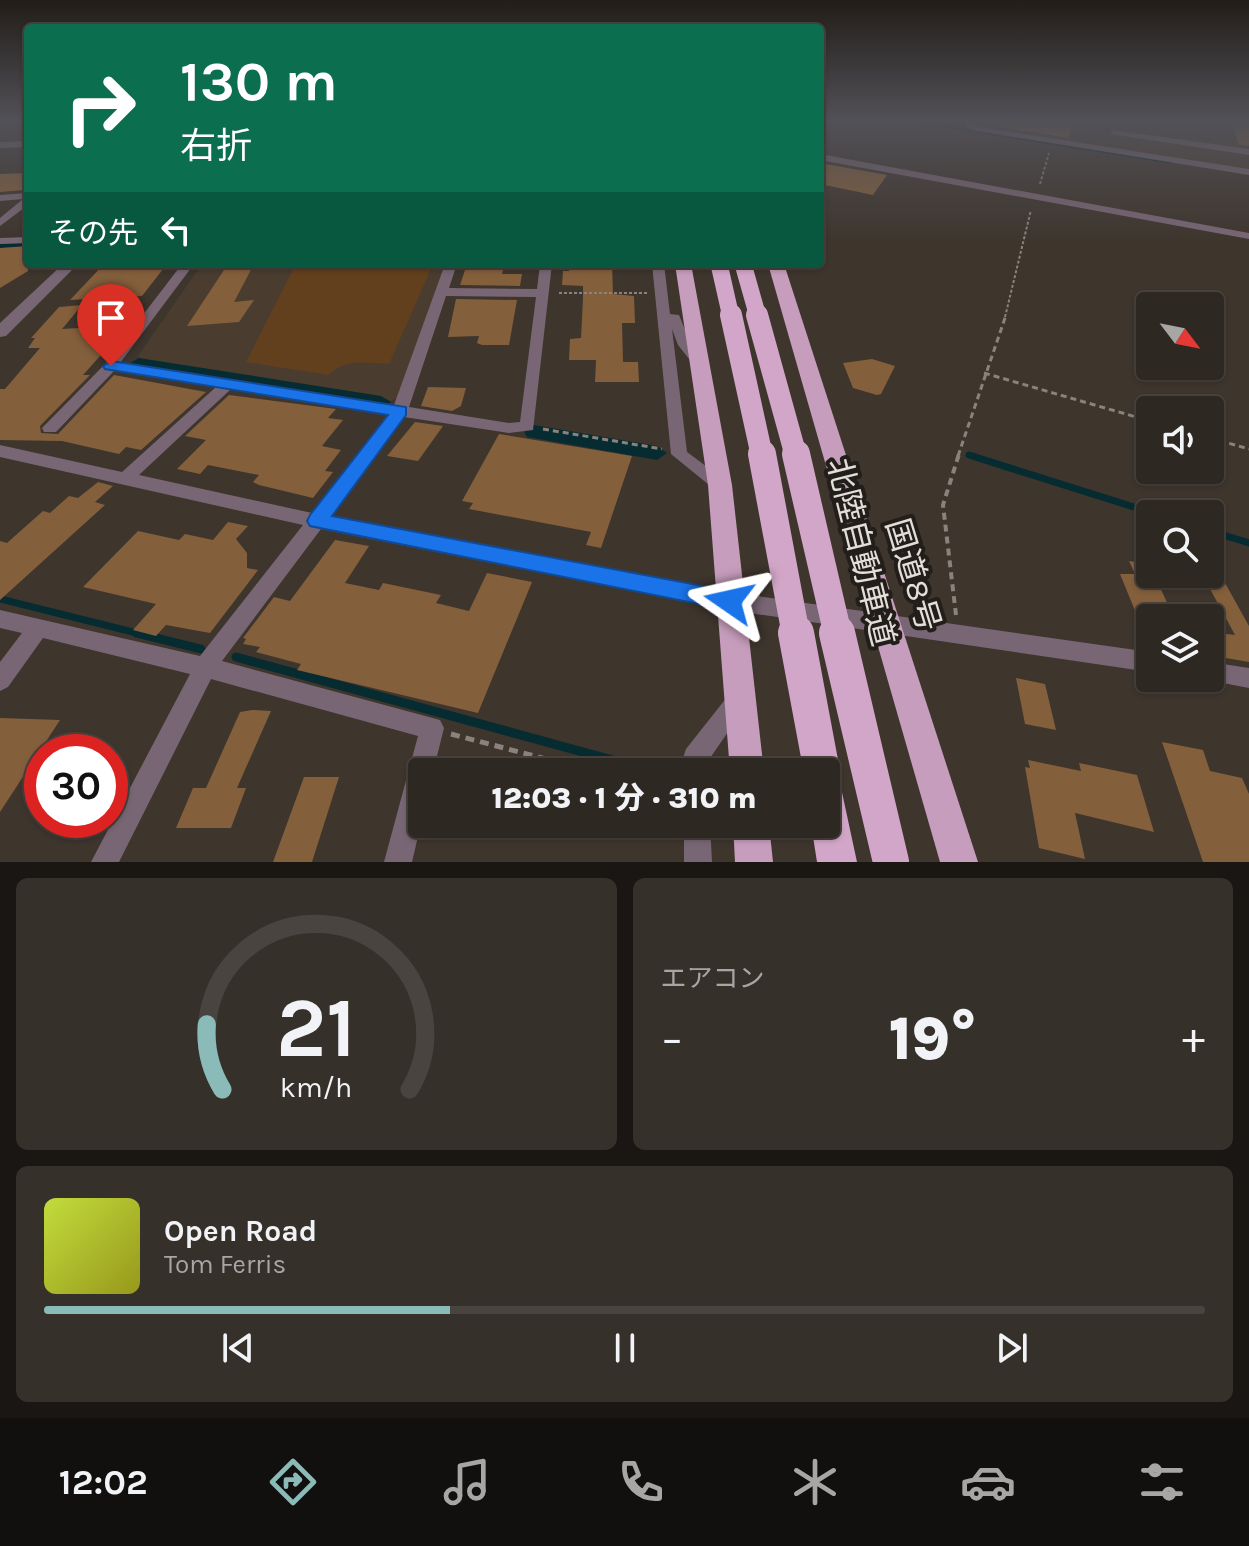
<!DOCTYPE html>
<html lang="ja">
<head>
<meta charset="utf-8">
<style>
	:root { --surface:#2e2822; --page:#36302a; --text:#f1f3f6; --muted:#a7a6a5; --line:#494440; --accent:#8bbbb9 }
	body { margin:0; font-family:Karla,"Noto Sans JP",sans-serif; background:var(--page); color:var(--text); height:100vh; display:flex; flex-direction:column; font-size:30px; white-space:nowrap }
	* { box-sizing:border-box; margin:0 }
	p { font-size:26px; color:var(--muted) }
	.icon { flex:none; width:44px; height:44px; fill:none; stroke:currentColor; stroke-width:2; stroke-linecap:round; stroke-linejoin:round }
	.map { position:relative; height:862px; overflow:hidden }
	.sheet { display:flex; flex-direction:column; gap:16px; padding:16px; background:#191613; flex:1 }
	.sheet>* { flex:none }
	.top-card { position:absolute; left:24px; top:24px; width:800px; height:244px; border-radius:8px; box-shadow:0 2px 6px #0004,0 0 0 2px var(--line); background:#0b6e4f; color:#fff; overflow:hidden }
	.needle { width:52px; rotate:122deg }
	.controls { position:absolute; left:1136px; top:292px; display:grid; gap:16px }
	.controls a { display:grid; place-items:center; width:88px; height:88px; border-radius:8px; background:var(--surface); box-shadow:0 2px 6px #0004,0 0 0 2px var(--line); font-size:40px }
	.speed { position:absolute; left:24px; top:734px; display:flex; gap:16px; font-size:40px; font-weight:700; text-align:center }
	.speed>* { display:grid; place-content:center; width:104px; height:104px; border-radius:50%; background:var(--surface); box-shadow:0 2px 6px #0004,0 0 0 2px var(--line); line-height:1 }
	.speed .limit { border:12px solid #d22; background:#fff; color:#111 }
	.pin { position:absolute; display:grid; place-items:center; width:68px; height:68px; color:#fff; margin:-82px -34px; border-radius:50% 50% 50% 0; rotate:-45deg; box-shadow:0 0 8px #0007 }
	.pin .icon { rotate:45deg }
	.me { position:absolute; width:88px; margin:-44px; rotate:281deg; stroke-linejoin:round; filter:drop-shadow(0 0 6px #0008) }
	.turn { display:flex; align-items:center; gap:28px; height:168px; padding:0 24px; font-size:36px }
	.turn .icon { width:104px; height:104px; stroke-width:2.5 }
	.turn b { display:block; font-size:56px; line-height:68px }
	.then { display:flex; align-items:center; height:76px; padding:0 24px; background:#0003; gap:16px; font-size:30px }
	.big { font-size:60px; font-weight:800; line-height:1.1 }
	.sheet .widget { flex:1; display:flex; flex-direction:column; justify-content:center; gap:12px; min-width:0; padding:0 28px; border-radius:12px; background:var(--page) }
	.sheet .dial { align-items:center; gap:0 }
	.dial svg { height:208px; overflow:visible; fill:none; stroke:var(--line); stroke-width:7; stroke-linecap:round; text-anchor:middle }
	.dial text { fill:var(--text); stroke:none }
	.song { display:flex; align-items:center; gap:24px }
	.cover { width:96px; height:96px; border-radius:12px; background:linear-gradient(135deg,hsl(70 70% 55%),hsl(60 70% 35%)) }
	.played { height:8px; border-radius:4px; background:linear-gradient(90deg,var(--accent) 35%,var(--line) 35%) }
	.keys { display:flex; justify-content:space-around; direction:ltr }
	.heat { display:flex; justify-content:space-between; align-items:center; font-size:44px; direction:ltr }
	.sheet .tiles { flex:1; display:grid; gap:16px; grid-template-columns:1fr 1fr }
	.widget:last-child { grid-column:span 2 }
	.trip { position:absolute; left:408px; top:758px; width:432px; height:80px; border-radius:8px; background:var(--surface); box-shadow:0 2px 6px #0004,0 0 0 2px var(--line); font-weight:800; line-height:80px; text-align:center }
	.dock { display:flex; height:128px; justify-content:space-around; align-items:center; background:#12100e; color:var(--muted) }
	.dock .icon { width:56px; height:56px }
	.dock .active { color:var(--accent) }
	.dock b { font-size:36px; color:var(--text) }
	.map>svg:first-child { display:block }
</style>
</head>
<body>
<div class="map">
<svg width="1249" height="862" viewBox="0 0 1249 862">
	<rect width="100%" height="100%" fill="#3e352d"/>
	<g fill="#4a3d30">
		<path d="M984,121H1249V170L987,128L982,126Z"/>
		<path d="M202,264H445L397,398L391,401L142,361L138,356Z"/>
	</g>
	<path fill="#63401d" d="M296,264H433L389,364C369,363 343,358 329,375L246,362Z"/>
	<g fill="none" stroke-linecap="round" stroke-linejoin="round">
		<path stroke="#062c31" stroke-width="3" d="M910,121L1171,162"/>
		<path stroke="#062c31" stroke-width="4" d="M0,246L28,245"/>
		<path stroke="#062c31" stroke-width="6" d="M969,455L974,456"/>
		<g stroke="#062c31" stroke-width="7">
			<path d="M969,455L1156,514"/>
			<path d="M1210,531L1249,543"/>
			<path d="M0,599L145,635"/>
		</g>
		<g stroke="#062c31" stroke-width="9">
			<path d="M136,633L201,649"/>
			<path d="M236,657L656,772"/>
		</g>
		<g fill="#062c31" fill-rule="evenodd">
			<path d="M139,358L381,396L391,402L381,408L133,367L130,363Z"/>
			<path d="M534,425L657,446L667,453L657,460L527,437L524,432Z"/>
		</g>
	</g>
	<g fill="#845f3c">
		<path d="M1001,121H1072L1069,138L1000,127Z"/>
		<path d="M1232,121H1249V146L1239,145Z"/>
		<path d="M820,163L887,175L873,195L820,184Z"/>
		<path d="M28,173V187L24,190L0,192V174Z"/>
		<path d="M28,246V271L0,288V248Z"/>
		<path d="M104,264H167L142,296L70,300Z"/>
		<path d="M228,264H254L234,302L254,300L239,322L187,326Z"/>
		<path d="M467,264H495L494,270H503L502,274H522L520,286L460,285Z"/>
		<path d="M570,264L612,265L613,294L634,296L635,323H622L623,362H638L639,382H595L596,360H569L570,339L581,338L583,298V286L562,285L563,271H569Z"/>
		<path d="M456,299L517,300L509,345H482L477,343L479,336L448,337Z"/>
		<path d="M82,305L62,329L114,326L98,346H109L83,375H90L40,426L41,433L58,434L114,375L206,392L141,450L126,447L119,454L62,441L0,440V389H5L40,348H28L35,338H31L59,307Z"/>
		<path d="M872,359L895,366L881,394L877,395L853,388L843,363Z"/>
		<path d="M428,387L466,388L461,406L452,411L421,406Z"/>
		<path d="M229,395L336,409L328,418L343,420L322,446L341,450L325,471L333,472L313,498L259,485L253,482L259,475L208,465L200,474L177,469L206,440L185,436Z"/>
		<path d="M415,422L443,426L418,461L387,456Z"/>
		<path d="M499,434L632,456L601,548L586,545L591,532L469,509L473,503L462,501Z"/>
		<path d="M98,482L113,486L95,502L105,505L0,600V541L7,543L43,511L50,513L69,496L78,498Z"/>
		<path d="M228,522L248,526L236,539L247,553V568L258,570L210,633L166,625L156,636L133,630L156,604L83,587L138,531L179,540L185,534L213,540Z"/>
		<path d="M335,540L369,546L345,583L379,590L383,583L441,595L436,603L469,611L487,573L532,582L478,713L297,670L301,664L256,652L260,647L243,644L246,639L243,638L274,597L290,601Z"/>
		<path d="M1129,561L1150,564V574H1154L1174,618H1138L1120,574H1135Z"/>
		<path d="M1202,574H1220L1249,626V662L1214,656L1210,632L1235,635Z"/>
		<path d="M1016,678L1045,684L1056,730L1025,724Z"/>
		<path d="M252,710L271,711L237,788H246L231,828H176L193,788H206L240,712Z"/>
		<path d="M0,718L60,720L0,812Z"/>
		<path d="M1162,742L1203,750L1210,771L1242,778L1249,794V862H1203Z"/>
		<path d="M1028,760L1081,771L1079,763L1137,775L1154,832L1075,813L1085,859L1039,848L1025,767L1030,768Z"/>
		<path d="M304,777H339L312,862H273Z"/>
	</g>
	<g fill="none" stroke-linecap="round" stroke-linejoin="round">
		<g stroke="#8a827c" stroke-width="2" stroke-dasharray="3 2" stroke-linecap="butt">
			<path d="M1040,184L1049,153"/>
			<path d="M559,293H647"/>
			<path d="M1005,317L1031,210"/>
		</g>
		<g stroke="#8a827c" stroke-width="3" stroke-dasharray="6 4" stroke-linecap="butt">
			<path d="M984,373L1150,421"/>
			<path d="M543,429L662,449"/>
			<path d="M1210,438L1249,449"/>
			<path d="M958,456L1006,315"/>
		</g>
		<path stroke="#8a827c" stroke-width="4" stroke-dasharray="7 5" stroke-linecap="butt" d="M956,615L943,505L959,454"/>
		<path stroke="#8a827c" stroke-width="5" stroke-dasharray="9 6" stroke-linecap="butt" d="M451,734L595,772"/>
		<g fill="#796674" fill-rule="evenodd">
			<path d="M968,121H976L974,125L979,127L1249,169V175L977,131L966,128Z"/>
			<path d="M1113,130L1249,149V155L1110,134Z"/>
			<path d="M28,141V147L0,148V142Z"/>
			<path d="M820,154L1249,233V239L820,160Z"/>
			<path d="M28,193V205L0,226V218L23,199L0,201V195Z"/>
			<path d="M28,237V243L0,244V238Z"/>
			<path d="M182,264H194L120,363L394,405L445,264H457L449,288L537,289L540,264H552L533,430L509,433L404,417L330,516L729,592L1150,652V672L729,610L321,529L222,661L440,720L444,728L433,772H422V819L412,862H384L418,736L211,679L119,862H91L190,674L43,638L8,687L0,691V662L22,633L0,628V610L200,656L303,525L0,457V445L122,472L216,387L114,371L56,432H44L42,428L106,363ZM446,296L536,297L520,422L509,423L409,407ZM231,389L389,414L312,513L139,475Z"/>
			<path d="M652,264H664L670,314L679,315L691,344L705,361L703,364H693L678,345L672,329L687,452L726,481L729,485L726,489H714L671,454Z"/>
			<path d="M1210,662L1249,668V688L1202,679L1210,678Z"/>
			<path d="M739,689L747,692L750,700L708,761V772H684L683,758L686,749L731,692Z"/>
			<path d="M684,824H710L712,862H684Z"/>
		</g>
		<path fill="#796674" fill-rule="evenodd" d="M63,264H78L6,336L0,337V323Z"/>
		<g fill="#c69dbc" fill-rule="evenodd">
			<path d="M675,264H691L732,485L764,772H730L708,485Z"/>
			<path d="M768,264H784L978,862H940Z"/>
			<path d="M733,824H769L773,862H735Z"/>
		</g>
		<path fill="#d2a6c8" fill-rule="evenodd" d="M826,778L840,783L857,862H817L811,824H826Z"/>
		<g stroke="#d2a6c8" stroke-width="17">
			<path d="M719,264L731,317"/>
			<path d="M743,264L758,317"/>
		</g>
		<g stroke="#d2a6c8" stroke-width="22">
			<path d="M731,315L762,456"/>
			<path d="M757,315L796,456"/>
		</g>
		<g stroke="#d2a6c8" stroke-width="28">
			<path d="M762,454L796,635"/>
			<path d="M796,454L838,635"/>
		</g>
		<g stroke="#d2a6c8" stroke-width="36">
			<path d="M796,633L822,772"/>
			<path d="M837,633L891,862"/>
		</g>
	</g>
	<linearGradient id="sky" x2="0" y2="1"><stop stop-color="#221d19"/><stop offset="0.5" stop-color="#525157"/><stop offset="1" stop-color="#525157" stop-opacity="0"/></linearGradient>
	<rect width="1249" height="241" fill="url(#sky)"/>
	<path fill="#1a73e8" stroke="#114b97" stroke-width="2" d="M111,361L406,407V415L332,516L729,591L737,594L741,601L737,608L729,610L310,526L307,521L310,515L388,415L105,369L103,366Z"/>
	<g text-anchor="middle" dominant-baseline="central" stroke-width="8" stroke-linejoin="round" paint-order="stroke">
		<g font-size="32" fill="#e3ded9" stroke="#221e1a">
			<text transform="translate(861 552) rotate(76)">北陸自動車道</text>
			<text transform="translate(913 575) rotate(73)">国道8号</text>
		</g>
	</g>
</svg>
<div class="controls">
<a><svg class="needle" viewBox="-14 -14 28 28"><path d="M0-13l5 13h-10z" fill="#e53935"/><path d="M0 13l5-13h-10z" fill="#a7a6a5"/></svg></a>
<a><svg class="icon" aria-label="sound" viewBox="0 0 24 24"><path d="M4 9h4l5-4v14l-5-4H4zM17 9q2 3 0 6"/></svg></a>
<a><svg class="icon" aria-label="search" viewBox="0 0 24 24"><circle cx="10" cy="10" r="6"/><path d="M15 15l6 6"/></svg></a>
<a><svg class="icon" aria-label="layers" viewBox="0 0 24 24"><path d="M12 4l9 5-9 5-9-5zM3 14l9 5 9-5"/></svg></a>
</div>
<div class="speed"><div class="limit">30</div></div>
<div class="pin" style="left:111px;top:366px;background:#d93025"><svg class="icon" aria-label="arrive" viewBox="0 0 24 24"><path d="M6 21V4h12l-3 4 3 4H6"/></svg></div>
<svg class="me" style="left:729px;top:601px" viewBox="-20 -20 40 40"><path d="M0-17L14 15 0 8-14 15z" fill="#1a73e8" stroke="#fff" stroke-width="4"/></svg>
<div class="trip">12:03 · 1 分 · 310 m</div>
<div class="top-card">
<div class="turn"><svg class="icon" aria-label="right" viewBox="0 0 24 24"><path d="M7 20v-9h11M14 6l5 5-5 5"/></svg><div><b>130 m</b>右折</div></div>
<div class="then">その先<svg class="icon" aria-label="left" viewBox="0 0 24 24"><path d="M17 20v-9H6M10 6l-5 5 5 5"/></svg></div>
</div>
</div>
<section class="sheet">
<div class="tiles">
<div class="widget dial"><svg viewBox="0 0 100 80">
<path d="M14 69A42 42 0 1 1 86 69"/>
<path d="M14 69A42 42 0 0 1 8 44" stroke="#8bbbb9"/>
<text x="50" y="56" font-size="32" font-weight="700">21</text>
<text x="50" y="72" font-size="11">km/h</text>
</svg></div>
<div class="widget"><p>エアコン</p>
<div class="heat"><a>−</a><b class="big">19°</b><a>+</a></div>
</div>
<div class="widget">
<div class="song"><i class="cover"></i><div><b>Open Road</b><p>Tom Ferris</p></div></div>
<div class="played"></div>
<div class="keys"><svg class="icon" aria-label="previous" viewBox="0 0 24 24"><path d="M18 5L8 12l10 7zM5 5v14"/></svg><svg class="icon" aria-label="pause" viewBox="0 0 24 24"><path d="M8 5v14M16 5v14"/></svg><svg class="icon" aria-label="next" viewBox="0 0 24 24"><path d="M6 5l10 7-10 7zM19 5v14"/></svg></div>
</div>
</div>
</section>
<nav class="dock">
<b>12:02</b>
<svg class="icon active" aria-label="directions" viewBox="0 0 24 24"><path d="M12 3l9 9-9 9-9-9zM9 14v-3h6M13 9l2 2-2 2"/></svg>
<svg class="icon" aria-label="music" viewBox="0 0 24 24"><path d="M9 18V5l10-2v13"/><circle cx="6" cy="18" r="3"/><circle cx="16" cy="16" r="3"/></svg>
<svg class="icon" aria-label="phone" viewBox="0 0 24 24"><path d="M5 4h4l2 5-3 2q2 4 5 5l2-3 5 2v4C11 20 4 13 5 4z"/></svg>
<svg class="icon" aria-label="climate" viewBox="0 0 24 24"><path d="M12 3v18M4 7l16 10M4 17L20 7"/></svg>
<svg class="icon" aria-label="car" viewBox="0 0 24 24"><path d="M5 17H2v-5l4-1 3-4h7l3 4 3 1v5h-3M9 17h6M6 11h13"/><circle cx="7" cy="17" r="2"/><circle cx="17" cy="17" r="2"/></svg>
<svg class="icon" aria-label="filters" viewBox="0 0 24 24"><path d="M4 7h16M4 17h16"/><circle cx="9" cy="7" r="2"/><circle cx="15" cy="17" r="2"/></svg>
</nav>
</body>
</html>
